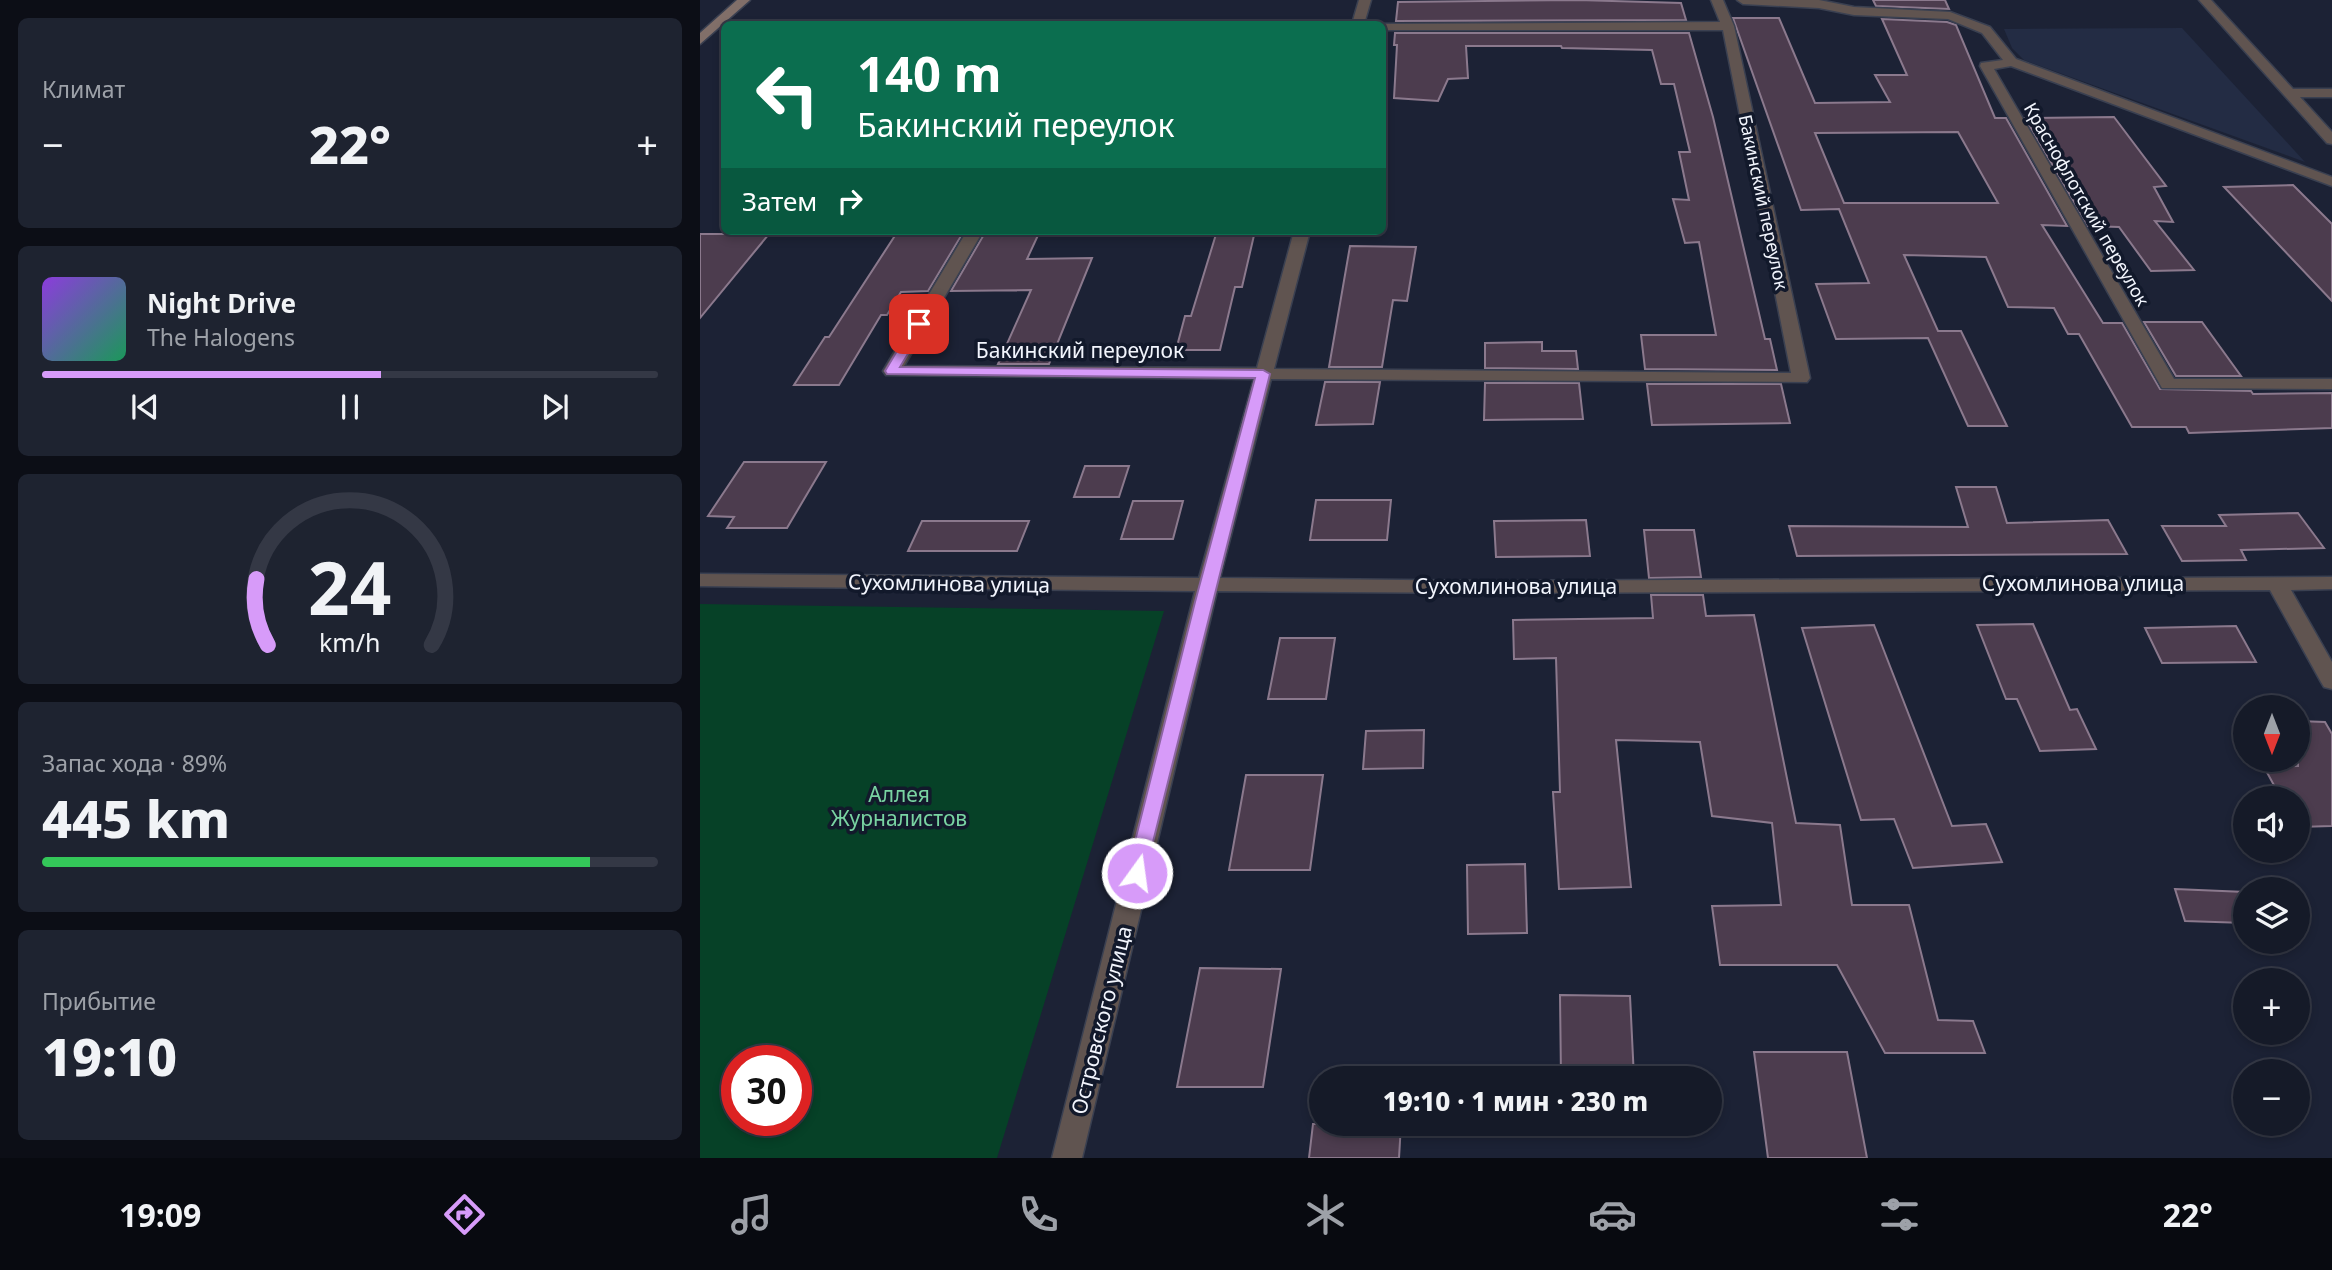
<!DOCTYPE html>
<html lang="ru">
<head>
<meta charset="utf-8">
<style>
	:root { --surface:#151a28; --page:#1e2330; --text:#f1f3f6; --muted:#9da1a8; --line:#343845; --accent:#d79bf9 }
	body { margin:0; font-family:"Noto Sans",sans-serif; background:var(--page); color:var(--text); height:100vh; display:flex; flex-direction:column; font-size:26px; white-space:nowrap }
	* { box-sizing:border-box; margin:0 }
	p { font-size:23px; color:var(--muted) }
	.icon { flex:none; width:38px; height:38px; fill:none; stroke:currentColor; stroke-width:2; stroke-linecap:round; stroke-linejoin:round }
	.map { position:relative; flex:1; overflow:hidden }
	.panel { display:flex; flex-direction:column; gap:18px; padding:18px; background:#0c0e16; width:700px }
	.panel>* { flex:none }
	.guide { position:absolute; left:21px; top:21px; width:665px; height:214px; border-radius:10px; box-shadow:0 4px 10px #0003,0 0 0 2px var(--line); background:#0b6e4f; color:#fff; overflow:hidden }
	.needle { width:46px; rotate:180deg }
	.tools { position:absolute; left:1533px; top:695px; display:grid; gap:14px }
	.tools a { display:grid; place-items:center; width:77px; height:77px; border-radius:50%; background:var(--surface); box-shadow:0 4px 10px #0003,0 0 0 2px var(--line); font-size:35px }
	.speed { position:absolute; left:21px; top:1045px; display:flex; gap:14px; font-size:35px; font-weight:700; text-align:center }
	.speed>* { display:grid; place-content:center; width:91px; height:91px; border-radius:50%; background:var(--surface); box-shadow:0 4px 10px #0003,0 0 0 2px var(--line); line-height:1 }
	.speed .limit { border:10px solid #d22; background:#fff; color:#111 }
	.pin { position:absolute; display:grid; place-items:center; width:60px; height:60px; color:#fff; margin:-30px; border-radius:14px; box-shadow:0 4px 10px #0006 }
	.me { position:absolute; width:77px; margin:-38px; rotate:14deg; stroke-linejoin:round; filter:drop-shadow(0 0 5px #0008) }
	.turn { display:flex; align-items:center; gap:24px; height:147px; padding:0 21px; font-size:32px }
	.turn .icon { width:91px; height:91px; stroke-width:2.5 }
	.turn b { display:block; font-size:49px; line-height:60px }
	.then { display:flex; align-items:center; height:66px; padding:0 21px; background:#0003; gap:14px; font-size:26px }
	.big { font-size:52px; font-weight:800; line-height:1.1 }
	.panel .tile { flex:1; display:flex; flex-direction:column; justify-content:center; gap:10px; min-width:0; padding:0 24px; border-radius:10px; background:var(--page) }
	.panel .dial { align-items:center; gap:0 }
	.dial svg { height:182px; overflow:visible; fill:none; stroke:var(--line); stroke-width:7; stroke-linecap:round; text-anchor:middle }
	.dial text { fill:var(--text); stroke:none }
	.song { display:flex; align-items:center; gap:21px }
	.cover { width:84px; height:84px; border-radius:10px; background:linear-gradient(135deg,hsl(270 70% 55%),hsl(150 70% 35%)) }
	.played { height:7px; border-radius:4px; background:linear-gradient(90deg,var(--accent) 55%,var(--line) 55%) }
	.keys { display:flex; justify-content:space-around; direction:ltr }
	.heat { display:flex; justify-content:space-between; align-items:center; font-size:38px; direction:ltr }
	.charge { height:10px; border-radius:5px; background:linear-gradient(90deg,#34c759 89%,var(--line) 0) }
	.trip { position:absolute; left:609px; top:1066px; width:413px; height:70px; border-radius:35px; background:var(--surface); box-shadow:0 4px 10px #0003,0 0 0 2px var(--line); font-weight:800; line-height:70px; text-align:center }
	.tab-bar { display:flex; height:112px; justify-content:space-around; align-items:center; background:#080a10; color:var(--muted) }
	.tab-bar .icon { width:49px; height:49px }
	.tab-bar .active { color:var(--accent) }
	.tab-bar b { font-size:32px; color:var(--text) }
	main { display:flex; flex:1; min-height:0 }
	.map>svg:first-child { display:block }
</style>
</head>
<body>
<main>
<section class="panel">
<div class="tile"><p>Климат</p>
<div class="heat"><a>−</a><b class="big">22°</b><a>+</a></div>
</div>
<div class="tile">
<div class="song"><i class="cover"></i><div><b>Night Drive</b><p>The Halogens</p></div></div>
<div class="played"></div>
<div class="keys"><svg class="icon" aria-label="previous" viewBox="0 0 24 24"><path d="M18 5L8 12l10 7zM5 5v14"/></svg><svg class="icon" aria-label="pause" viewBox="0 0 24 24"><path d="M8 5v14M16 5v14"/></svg><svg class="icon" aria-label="next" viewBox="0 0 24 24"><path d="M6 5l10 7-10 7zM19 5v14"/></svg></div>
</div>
<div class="tile dial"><svg viewBox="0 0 100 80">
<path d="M14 69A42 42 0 1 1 86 69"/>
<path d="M14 69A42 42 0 0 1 9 40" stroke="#d79bf9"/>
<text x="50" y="56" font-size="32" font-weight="700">24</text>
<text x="50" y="72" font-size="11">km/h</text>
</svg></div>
<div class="tile"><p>Запас хода · 89%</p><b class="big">445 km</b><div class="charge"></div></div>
<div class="tile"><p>Прибытие</p><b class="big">19:10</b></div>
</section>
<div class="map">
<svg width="1632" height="1158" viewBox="0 0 1632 1158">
	<rect width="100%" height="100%" fill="#1c2235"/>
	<path fill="#232c44" d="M1482,28L1605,162L1324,60L1312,48L1304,29Z"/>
	<path fill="#064127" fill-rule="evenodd" d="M0,604L464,611L297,1158H0ZM37,1060H96V1120H37Z"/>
	<g fill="#4c3c4e" stroke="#8b798d" stroke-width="2" fill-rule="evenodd">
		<path d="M878,0L981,3L986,20L696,21L698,2Z"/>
		<path d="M1173,0H1245L1249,9L1176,6Z"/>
		<path d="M1033,18H1079L1115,103L1190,102L1175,75H1207L1182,19L1247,22L1256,25L1295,118H1306L1367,226L1342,225L1403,323H1422L1460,389L1551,391L1553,394L1632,393V428L1489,433L1486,427H1432L1379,334H1368L1354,308L1308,307L1286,257L1204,255L1238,331H1261L1307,426H1268L1228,338L1136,339L1116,284L1169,283L1139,209L1101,210ZM1258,132L1298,203H1144L1115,133Z"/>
		<path d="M695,33H989L1013,117L1065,339H1070L1077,370L945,369L941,335H1016L999,242L985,243L973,199L989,200L979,152H990L974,84H961L952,50L862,48L861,46H766L768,78L748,79L738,101L694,98L697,45H694Z"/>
		<path d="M1414,117L1466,186L1454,187L1473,222L1455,221L1494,270L1451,271L1419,227L1388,226L1325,118Z"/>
		<path d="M1593,185L1632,224V301L1524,187Z"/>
		<path d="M198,231H264L228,291L201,292L187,315H181L139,385H94L125,337H129Z"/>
		<path d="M286,231H340L327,259L392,258L349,364H298L331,290L251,291Z"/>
		<path d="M517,231H555L542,287H535L520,350H476L485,316H491Z"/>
		<path d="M0,234H69L0,318Z"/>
		<path d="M650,246L716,247L707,301L693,300L682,367H629Z"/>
		<path d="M1444,322H1502L1541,376H1476Z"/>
		<path d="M842,342V351H876L878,369L785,368V343Z"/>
		<path d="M625,382H680L673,424L616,425Z"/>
		<path d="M785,383H879L883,419L784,420Z"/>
		<path d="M947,384H1081L1090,423L952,425Z"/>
		<path d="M44,462H126L87,528H27L34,517L8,516Z"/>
		<path d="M385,466H429L419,497H374Z"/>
		<path d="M1256,487H1296L1307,523L1408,520L1427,554L1097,556L1089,526L1268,527Z"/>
		<path d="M616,500H691L687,540H610Z"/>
		<path d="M433,501H483L473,539H421Z"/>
		<path d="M1598,513L1624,548L1541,550L1546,560L1482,561L1462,526H1526L1519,515Z"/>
		<path d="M886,520L890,556L796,557L794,521Z"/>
		<path d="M222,521H329L317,551H208Z"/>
		<path d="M944,530H994L1001,577L949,578Z"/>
		<path d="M951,595H1003L1006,616L1054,615L1096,823L1140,825L1152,905H1209L1238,1020L1273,1021L1285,1053H1185L1137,965H1020L1012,906L1081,905L1072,823L1012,816L1000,742L916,740L931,887L859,889L853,792H860L856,658L814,659L813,620L953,618Z"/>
		<path d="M1333,624L1370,710L1377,709L1396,749L1340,751L1317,699H1306L1277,625Z"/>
		<path d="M1174,625L1252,826L1286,824L1302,862L1213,868L1194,819L1161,820L1102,628Z"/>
		<path d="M1536,626L1556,662L1462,663L1445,628Z"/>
		<path d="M580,638H635L626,699H568Z"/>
		<path d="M1598,721L1625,722L1632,734V826L1598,827V798H1581L1564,767L1598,766Z"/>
		<path d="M724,730L723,768L663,769L666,731Z"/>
		<path d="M546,775H623L610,870H529Z"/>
		<path d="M825,864L827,933L768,934L767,865Z"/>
		<path d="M1475,889L1545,892V923L1485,921Z"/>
		<path d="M500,968L581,969L563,1087H477Z"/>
		<path d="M860,995L930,996L934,1078H861Z"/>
		<path d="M1054,1052H1147L1167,1158H1068Z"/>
		<path d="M613,1124H701L699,1158H609Z"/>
	</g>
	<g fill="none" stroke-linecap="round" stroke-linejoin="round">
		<defs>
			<g id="street">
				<path d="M659,0H671L664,24H652Z"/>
				<path d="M1011,0H1023L1034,26L1110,378L1107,382L571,379L520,578L789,581L1632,577V589L1591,590L1632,662V689L1624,687L1621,682L1570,590L789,593L517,591L382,1158H352L495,591L0,586V574L499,578L554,379L186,375L183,371L267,231H283L204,366L557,368L594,231H610L574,369L1091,373L1023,30H682V24H677L1020,22Z"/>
				<path d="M1037,0H1119L1154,7L1250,12L1290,27L1316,59L1632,177V186L1311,66L1294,69L1474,379H1632V389L1462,388L1280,66L1281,63L1303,60L1282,33L1248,19L1154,15L1119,8L1043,4Z"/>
				<path d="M1499,0H1511L1593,89H1632V97H1600L1632,132V144L1627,143Z"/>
			</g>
			<path id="secondary" d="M37,0H50L0,44V33Z"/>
		</defs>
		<use href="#street" stroke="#3a4051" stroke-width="3"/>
		<use href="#secondary" stroke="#3a4051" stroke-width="3"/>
		<use href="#street" fill="#605450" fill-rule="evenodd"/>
		<use href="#secondary" fill="#816f69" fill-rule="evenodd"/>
	</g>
	<path fill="#d79bf9" stroke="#8c65a2" stroke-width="2" d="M219,320L226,324L200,367L563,370L570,374L444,878L437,880L430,878L427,873L495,602L555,378L187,374L185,371L213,324Z"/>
	<g text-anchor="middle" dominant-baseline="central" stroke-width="7" stroke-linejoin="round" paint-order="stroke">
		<g font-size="18" fill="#f2f5fd" stroke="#12192b">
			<text transform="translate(1064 202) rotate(78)">Бакинский переулок</text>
			<text transform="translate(1387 204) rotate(60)">Краснофлотский переулок</text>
		</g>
		<g font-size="21" fill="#f2f5fd" stroke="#12192b">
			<text x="380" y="350">Бакинский переулок</text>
			<text transform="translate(249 583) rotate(1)">Сухомлинова улица</text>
			<text x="1383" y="583">Сухомлинова улица</text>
			<text x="816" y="586">Сухомлинова улица</text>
			<text transform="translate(401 1020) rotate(-76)">Островского улица</text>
		</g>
		<g font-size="21" fill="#79d4a2" stroke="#12192b">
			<text x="199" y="794">Аллея<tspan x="199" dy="24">Журналистов</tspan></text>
		</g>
	</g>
</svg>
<div class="tools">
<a><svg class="needle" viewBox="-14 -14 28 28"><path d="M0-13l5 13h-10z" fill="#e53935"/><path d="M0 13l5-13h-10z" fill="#9da1a8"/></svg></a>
<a><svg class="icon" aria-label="sound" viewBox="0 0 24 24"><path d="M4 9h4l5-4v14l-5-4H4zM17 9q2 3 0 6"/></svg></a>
<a><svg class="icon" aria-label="layers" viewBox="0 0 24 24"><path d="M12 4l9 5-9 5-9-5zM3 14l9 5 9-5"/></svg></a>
<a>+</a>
<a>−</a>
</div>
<div class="speed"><div class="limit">30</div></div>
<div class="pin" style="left:219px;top:324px;background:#d93025"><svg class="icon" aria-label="arrive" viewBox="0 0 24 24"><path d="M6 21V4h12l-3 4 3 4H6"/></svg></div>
<svg class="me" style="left:437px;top:873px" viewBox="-20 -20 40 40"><circle r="17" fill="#d79bf9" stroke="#fff" stroke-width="3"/><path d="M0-11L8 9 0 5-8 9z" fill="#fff"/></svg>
<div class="trip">19:10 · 1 мин · 230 m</div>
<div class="guide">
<div class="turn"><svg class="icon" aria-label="left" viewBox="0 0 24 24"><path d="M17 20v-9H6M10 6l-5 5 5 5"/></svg><div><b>140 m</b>Бакинский переулок</div></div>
<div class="then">Затем<svg class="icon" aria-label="right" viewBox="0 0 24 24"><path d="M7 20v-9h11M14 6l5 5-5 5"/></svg></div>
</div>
</div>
</main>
<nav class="tab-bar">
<b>19:09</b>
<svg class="icon active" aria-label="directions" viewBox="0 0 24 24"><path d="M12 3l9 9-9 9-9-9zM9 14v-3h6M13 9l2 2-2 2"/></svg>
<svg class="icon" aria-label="music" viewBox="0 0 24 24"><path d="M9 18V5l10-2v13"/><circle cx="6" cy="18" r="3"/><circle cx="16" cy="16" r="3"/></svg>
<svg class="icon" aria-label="phone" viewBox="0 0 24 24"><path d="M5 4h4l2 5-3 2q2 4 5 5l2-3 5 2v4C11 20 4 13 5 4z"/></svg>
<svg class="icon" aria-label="climate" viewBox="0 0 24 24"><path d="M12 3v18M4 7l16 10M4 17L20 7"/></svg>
<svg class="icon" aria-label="car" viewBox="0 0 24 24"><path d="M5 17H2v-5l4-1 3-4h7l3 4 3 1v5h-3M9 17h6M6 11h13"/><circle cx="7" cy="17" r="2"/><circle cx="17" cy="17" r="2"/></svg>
<svg class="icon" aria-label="filters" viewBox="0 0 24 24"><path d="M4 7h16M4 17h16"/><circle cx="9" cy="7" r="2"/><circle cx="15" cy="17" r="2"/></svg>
<b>22°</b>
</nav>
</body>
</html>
